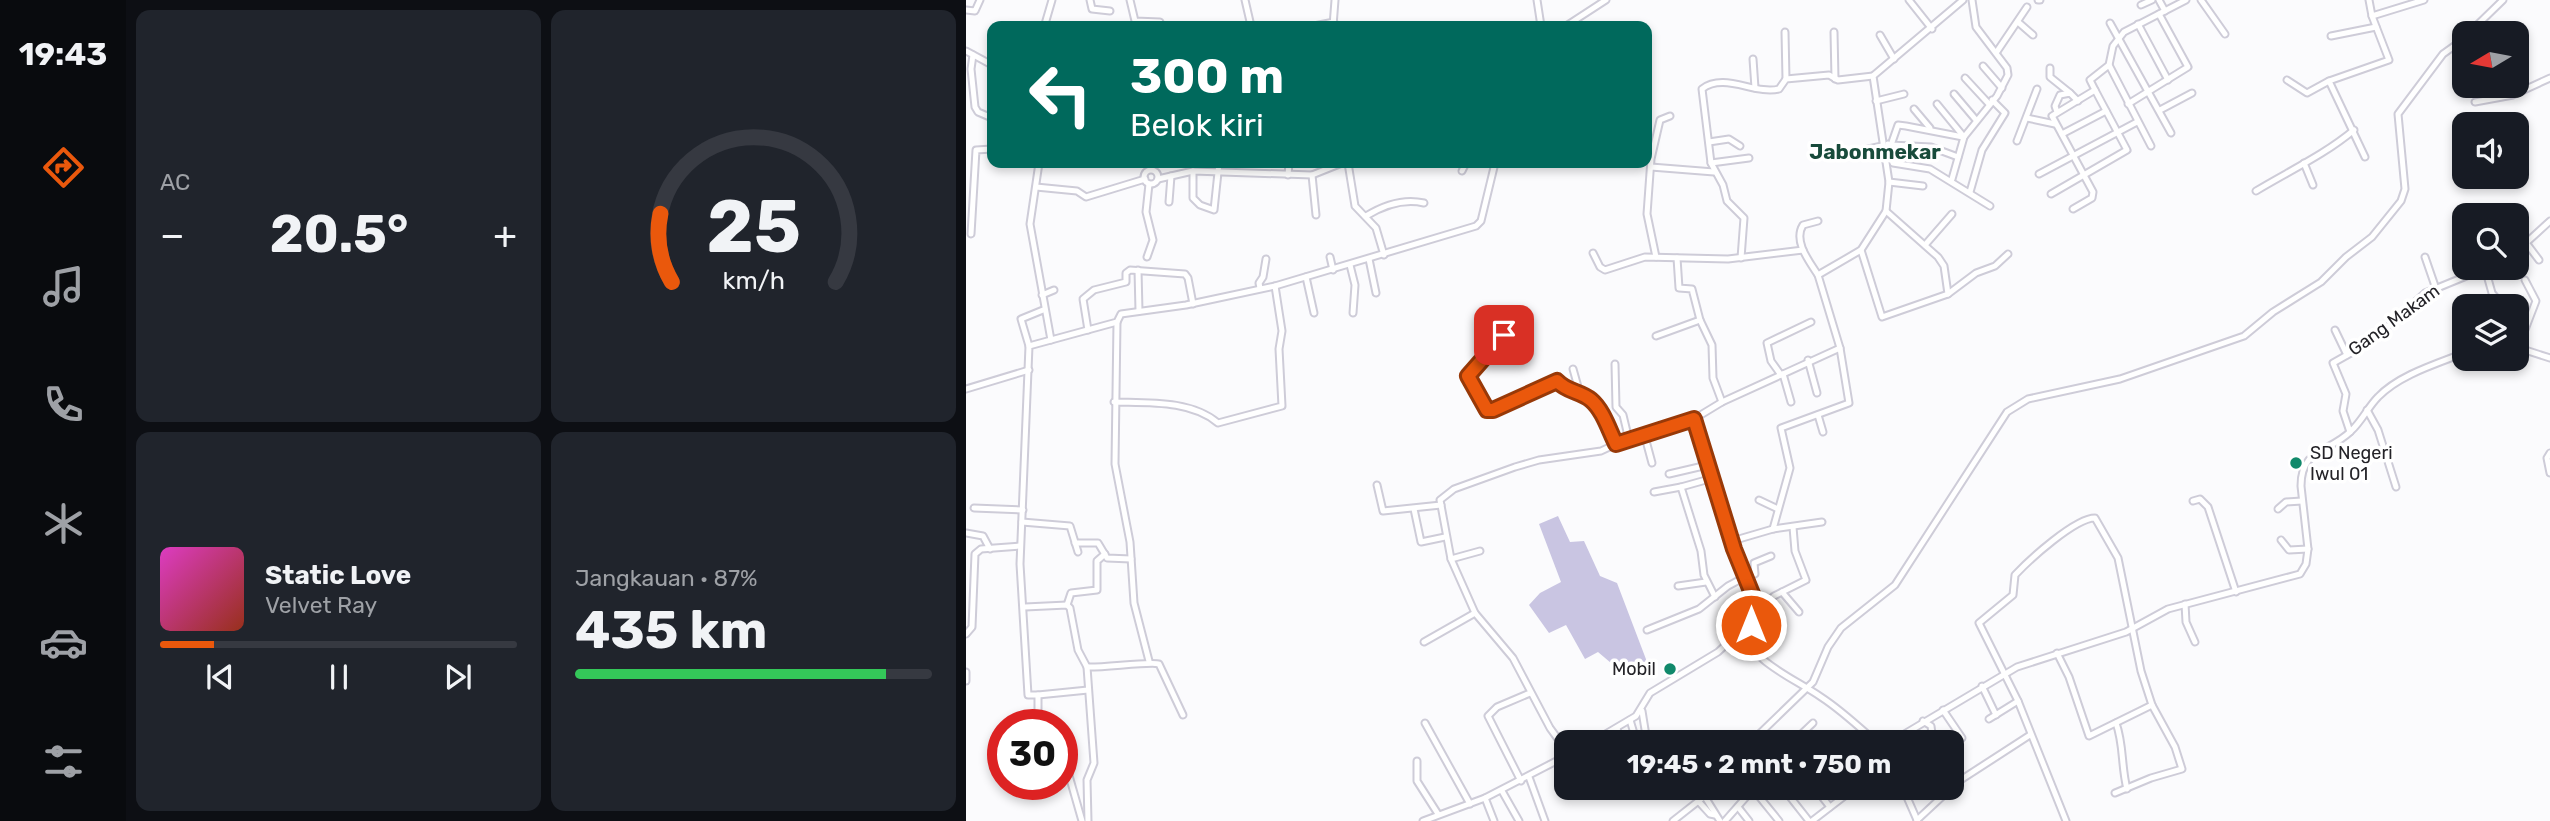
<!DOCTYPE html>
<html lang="id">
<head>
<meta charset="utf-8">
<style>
	:root { --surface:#171b24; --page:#20242c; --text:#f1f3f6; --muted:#9ea1a6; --line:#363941; --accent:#ea580c }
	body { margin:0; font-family:Rubik,sans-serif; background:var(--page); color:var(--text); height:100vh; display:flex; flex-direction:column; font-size:26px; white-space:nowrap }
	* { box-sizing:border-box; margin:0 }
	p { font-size:23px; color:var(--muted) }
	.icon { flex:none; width:38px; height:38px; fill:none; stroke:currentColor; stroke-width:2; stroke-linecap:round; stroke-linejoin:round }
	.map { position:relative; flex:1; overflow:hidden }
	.details { display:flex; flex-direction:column; gap:10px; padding:10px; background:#0d0f14; width:840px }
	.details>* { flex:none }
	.hud { position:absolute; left:21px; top:21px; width:665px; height:147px; border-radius:14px; box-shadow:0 4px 10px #0003; background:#00695c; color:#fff; overflow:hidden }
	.needle { width:46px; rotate:260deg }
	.buttons { position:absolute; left:1486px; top:21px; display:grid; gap:14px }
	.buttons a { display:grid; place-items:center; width:77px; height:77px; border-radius:14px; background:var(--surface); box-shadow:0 4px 10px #0003; font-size:35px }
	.speed { position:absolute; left:21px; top:709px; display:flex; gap:14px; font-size:35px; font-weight:700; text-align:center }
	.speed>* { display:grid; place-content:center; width:91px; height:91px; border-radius:50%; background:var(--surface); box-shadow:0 4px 10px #0003; line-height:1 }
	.speed .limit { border:10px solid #d22; background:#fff; color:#111 }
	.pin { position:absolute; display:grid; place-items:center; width:60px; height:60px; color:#fff; margin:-30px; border-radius:14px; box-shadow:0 4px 10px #0006 }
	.me { position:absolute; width:77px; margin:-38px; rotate:0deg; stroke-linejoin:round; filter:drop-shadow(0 0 5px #0008) }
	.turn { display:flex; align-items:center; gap:24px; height:147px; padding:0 28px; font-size:32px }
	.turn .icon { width:91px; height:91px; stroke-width:2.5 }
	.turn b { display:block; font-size:49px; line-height:60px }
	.big { font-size:52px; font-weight:700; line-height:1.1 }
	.details .card { flex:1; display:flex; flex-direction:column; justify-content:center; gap:10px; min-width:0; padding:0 24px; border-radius:14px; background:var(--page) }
	.details .dial { align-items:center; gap:0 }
	.dial svg { height:182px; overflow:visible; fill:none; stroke:var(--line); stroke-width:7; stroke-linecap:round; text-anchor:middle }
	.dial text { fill:var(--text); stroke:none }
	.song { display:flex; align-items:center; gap:21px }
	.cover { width:84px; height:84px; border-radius:10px; background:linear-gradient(135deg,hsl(310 70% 55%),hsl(10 70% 35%)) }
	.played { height:7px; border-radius:4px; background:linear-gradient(90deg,var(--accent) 15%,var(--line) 15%) }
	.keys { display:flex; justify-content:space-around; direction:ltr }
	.heat { display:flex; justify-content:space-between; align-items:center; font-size:38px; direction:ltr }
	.charge { height:10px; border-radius:5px; background:linear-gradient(90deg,#34c759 87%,var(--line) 0) }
	.details .tiles { flex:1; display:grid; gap:10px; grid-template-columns:repeat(2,1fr) }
	.trip { position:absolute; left:588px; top:730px; width:410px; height:70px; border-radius:14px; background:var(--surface); box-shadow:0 4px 10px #0003; font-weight:700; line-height:70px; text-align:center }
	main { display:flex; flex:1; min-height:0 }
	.menu { display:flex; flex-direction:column; width:126px; justify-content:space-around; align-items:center; background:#090b0e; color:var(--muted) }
	.menu .icon { width:49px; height:49px }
	.menu .on { color:var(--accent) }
	.menu b { font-size:32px; color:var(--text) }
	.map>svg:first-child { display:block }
</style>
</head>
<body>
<main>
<nav class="menu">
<b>19:43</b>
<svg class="icon on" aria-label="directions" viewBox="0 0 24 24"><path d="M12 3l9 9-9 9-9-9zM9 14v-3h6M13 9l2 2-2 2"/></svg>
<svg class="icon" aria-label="music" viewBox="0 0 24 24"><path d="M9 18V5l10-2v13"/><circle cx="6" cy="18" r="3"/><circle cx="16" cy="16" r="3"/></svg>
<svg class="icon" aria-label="phone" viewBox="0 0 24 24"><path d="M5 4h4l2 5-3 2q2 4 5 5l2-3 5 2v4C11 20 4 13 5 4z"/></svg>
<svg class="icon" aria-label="climate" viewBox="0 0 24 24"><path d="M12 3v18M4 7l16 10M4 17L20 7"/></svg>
<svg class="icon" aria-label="car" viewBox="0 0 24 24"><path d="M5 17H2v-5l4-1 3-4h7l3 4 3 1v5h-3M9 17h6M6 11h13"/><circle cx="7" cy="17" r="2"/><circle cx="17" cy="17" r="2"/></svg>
<svg class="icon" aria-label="filters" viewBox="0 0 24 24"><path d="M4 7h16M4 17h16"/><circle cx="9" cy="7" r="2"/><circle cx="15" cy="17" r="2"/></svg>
</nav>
<section class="details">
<div class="tiles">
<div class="card"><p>AC</p>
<div class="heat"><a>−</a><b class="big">20.5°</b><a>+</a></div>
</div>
<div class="card dial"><svg viewBox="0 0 100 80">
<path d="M14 69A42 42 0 1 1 86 69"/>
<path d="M14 69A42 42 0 0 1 9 39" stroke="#ea580c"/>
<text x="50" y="56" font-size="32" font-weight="700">25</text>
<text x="50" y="72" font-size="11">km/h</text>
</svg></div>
<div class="card">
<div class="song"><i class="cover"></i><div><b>Static Love</b><p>Velvet Ray</p></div></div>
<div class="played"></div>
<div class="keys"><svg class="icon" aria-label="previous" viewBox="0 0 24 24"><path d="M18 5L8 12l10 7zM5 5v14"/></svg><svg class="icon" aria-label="pause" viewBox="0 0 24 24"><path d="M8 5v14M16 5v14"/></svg><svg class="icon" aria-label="next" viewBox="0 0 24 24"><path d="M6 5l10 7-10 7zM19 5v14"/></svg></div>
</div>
<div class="card"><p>Jangkauan · 87%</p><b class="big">435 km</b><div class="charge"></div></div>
</div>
</section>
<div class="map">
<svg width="1584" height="821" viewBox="0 0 1584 821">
	<rect width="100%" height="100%" fill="#fbfbfd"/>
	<path fill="#c9c5e2" d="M592,516L604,542L618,541L634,576L651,583L686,675L655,672L649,661L645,663L632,652L619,659L600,625L583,633L563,605L574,593L595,582L573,524Z"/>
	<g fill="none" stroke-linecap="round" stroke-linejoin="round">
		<defs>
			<g id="minor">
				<path d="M124,0L126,9L144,11"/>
				<path d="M164,0L169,21L194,22"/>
				<path d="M279,0L285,26"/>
				<path d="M571,0L575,26"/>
				<path d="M943,0L966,29"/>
				<path d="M1072,0H1074"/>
				<path d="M1193,0L1199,11"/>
				<path d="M1235,0L1259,34"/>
				<path d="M1175,5L1186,0"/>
				<path d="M0,10L9,11L14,0"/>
				<path d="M1406,16L1458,0"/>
				<path d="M1052,22L1067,35"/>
				<path d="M1144,23L1205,133"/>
				<path d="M79,24L86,0"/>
				<path d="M1172,24L1202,80"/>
				<path d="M348,26L368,22"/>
				<path d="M367,26L369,0"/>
				<path d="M600,26L640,0"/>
				<path d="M819,32L820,79"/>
				<path d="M868,32L869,79"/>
				<path d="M1503,33L1537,0"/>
				<path d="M914,35L928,59"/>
				<path d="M1365,36L1410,27"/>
				<path d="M0,51L26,65"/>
				<path d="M1030,53L1061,7"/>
				<path d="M7,55L5,69L9,107L12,112L26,118"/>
				<path d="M787,59L789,88"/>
				<path d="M1143,65L1185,146"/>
				<path d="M1017,66L1036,88"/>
				<path d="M1084,68V77L1104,93"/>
				<path d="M999,78L1023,104"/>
				<path d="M1321,80L1341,93L1363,81"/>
				<path d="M988,94L1010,120"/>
				<path d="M910,101L938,94"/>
				<path d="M1509,102L1547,95L1584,78"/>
				<path d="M971,104L998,137"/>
				<path d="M1162,104L1222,67L1193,14"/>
				<path d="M948,109L964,128"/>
				<path d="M1194,110L1226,93"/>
				<path d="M1091,112L1089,106L1094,95L1104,93L1112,101"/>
				<path d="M1061,118L1089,124"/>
				<path d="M1096,134L1140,111"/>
				<path d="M1051,141L1071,89"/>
				<path d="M743,142L763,139L774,146"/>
				<path d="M922,144L927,163L964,169L1024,206"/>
				<path d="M889,152L916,146"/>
				<path d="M992,157L965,147L925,145L932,125L940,126L997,137"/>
				<path d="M1399,157L1363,81L1423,60L1406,16L1403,0"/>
				<path d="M382,163L389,206L410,228L418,255"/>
				<path d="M745,163L783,158"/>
				<path d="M1338,163L1347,185"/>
				<path d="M685,167L748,172"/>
				<circle cx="185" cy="177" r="7"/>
				<path d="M227,171V198L234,205L248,210L253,163"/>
				<path d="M496,171L500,163"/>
				<path d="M1073,174L1171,122"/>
				<path d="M322,175L323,163"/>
				<path d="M346,175L350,215"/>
				<path d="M192,179L227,171L346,175L376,163"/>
				<path d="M986,179L998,137L1031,96L1042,75L1041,68L1010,27L1006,0"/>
				<path d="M923,182L957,186"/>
				<path d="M70,187L111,191L120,197L179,179"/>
				<path d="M1290,191C1323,171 1358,155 1388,130"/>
				<path d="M1004,192L1016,150L1039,113L1026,100"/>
				<path d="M1085,194L1161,150L1129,90"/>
				<path d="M203,202L205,176"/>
				<path d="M1107,209L1126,198L1127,192L1086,116L1129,90L1124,80L1143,65L1147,46L1158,32L1220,0"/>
				<path d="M400,216C418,205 437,198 458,203"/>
				<path d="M852,221L837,225C827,241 843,261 852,275"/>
				<path d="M5,234L10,150L26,149"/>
				<path d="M1561,244L1573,260"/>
				<path d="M959,245L986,214"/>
				<path d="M895,250L916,317L982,294L978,266L972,257L920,211"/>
				<path d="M1550,252L1584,221"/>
				<path d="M627,253L634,267L639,270L679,257L762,259L837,250"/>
				<path d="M181,257L187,240L180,212L183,184"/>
				<path d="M364,257L367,270"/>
				<path d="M690,257L681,214L685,159L694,120L704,116"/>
				<path d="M1459,257L1469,286"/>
				<path d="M711,258L713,288L726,289L734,320L746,345L747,378L756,402"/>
				<path d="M775,258L778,218L761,201L757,185L745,163L736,89C758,72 789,95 813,89L820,79L863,75L872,80L907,76"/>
				<path d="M403,259L410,293"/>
				<path d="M384,265L389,285L387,313"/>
				<path d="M1519,268L1526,293L1537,306"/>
				<path d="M172,270L173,311"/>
				<path d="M340,277L348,313"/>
				<path d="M294,288L293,283L297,277L300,259"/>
				<path d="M982,294L1010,273L1029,266L1042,254"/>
				<path d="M76,295L88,290"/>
				<path d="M151,322L149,464L164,542L168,603L183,661"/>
				<path d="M1550,326L1555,341"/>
				<path d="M122,330L117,299L128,290L160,282V273L164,270L219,274L222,278L227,304"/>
				<path d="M1369,330L1381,355"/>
				<path d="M538,335L502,376L521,410H527L591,381C601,392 614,391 625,400C637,410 643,429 650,444"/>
				<path d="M690,336L734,320"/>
				<path d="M85,340L151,322L155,314L220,305L309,286L510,226L515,221L529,163"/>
				<path d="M1555,340L1570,301L1559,280"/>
				<path d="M63,346L55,319L77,310"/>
				<path d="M1550,347L1584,358"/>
				<path d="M842,360L851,393"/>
				<path d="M649,364L650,407L657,415L663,440"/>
				<path d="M607,369L614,394"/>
				<path d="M817,374L825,402"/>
				<path d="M815,375L805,361L801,343L845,322"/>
				<path d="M0,389L63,370"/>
				<path d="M148,402C182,403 225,400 252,423L316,406L313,349L316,331L309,286"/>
				<path d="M1401,410L1412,430L1430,487"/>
				<path d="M852,415L857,432"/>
				<path d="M1384,432L1377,411L1380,394L1367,363L1406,341L1459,293L1520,268"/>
				<path d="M679,437L686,463"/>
				<path d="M1584,453L1581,458L1584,473"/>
				<path d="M703,474L733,467L741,460"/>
				<path d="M411,485L417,511L475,505"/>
				<path d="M715,487L747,478"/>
				<path d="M688,492L715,487L735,551L738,575L749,597"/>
				<path d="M793,500L812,509"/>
				<path d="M1227,501L1234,499L1242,507L1270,592"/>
				<path d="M8,508L57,510"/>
				<path d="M448,509L455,542L479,537"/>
				<path d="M1312,509L1320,502L1336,501"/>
				<path d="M56,522L104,526L112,552"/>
				<path d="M807,529L824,468L815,428L883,403L874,348"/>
				<path d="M0,533L17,536L24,549"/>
				<path d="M1315,540L1323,550L1342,549"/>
				<path d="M766,541L807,529L856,522"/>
				<path d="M109,543H132L141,558L165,559"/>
				<path d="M485,559L514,551"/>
				<path d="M778,579L789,574L788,563L805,556"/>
				<path d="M712,586L740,582"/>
				<path d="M816,592L833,612"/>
				<path d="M1219,604L1220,622L1229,642"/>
				<path d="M101,605L105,593L131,590V561L139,554"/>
				<path d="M59,607L101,605L104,608L112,650L121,667L128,763L121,780L122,821"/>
				<path d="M793,611L808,596L840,580L829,551L827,527"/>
				<path d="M681,630L733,609L762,586L777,578"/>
				<path d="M775,633C791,664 827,678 855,697C875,710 892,726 910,742"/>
				<path d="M0,634L6,627L9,554L15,549L54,546"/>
				<path d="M458,642L509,613"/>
				<path d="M1091,653L1103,677L1123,736L1186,705L1175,671L1152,558L1129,518C1109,518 1063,560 1049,575L1047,595L1013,623L1052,701L1100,821"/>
				<path d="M121,667C136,668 186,661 193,664L217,715"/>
				<path d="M0,672V681"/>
				<path d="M1016,686L1030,715"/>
				<path d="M72,695L122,690"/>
				<path d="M977,710L996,738"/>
				<path d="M676,711L681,742"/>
				<path d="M1023,719L1052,701"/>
				<path d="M664,720L670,740"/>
				<path d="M957,721L965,726L967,742"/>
				<path d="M459,723L504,804"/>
				<path d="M1150,723C1158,745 1155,766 1161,789"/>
				<path d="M72,724V695H62L54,564L63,346L85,340L64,224L73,163"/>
				<path d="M651,728L654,742"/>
				<path d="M838,732L845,742"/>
				<path d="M626,742L670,716L684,693L752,652L793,614L768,549L728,419L756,402L874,348L852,275L895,250L920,211L923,182L907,76L997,0"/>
				<path d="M785,742L847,682L862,647L875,628L929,585L1041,412L1062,399L1154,379L1278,336L1307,312L1355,282L1380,257L1406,237L1435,201L1439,189L1432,114L1477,54L1498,39"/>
				<path d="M827,742L847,723"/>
				<path d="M925,742L1051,667L1160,632L1202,609L1334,574L1340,564L1342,549L1335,486C1335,448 1363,453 1385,431C1396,421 1402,407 1412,397C1433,375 1470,364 1498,353"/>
				<path d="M600,750L584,728L547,658L509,613L485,559L474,500L488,489L549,467L573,460L635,451L650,444L728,419"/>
				<path d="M96,751L116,821"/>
				<path d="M451,761V781L472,814"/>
				<path d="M563,777L579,821"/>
				<path d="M555,781L522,716L531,707L564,693"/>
				<path d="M817,788L843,821"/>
				<path d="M849,788L864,807"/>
				<path d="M937,788L951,820"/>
				<path d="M787,789L813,821"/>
				<path d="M536,791L553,821"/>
				<path d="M1149,793L1185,778L1216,769L1209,747L1186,705"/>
				<path d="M739,797L754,821"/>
				<path d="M733,802L744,814L749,815"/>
				<path d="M772,807L783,821"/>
				<path d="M951,820L993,781L1064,735"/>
				<path d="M457,821L519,798"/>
				<path d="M528,821L519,798L600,756"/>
				<path d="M707,821L749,788"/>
				<path d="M759,821L788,788"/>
				<path d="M846,821L889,788"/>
			</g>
		</defs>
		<use href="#minor" stroke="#ceccd8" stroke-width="9"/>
		<use href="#minor" stroke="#fff" stroke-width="5"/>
	</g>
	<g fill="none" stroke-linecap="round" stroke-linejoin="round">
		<defs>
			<path id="route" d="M538,335L502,376L521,410H527L591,381C601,392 614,391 625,400C637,410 643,430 650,444L728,419L768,549L793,611L785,625"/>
		</defs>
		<use href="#route" stroke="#983908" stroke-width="18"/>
		<use href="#route" stroke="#ea580c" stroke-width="12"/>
	</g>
	<g fill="#11896b" stroke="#fff" stroke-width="2.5">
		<circle cx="1330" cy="463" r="7"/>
		<circle cx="704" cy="669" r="7"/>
	</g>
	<g text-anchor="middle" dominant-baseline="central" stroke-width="7" stroke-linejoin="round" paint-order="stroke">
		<g font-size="18" fill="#242328" stroke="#fff">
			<text transform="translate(1428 320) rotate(-36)">Gang Makam</text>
		</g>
		<g font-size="18" fill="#242328" stroke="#fff" text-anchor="start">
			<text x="1344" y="453">SD Negeri<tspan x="1344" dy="21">Iwul 01</tspan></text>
			<text x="690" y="669" text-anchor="end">Mobil</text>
		</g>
		<g font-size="21" font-weight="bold" fill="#184b3b" stroke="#fff">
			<text x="909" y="151">Jabonmekar</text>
		</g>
	</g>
</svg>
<div class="buttons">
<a><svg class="needle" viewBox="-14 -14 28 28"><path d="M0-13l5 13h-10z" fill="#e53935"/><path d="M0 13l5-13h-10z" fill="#9ea1a6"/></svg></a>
<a><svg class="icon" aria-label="sound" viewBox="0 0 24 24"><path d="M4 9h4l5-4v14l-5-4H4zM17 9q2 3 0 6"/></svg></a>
<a><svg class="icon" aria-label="search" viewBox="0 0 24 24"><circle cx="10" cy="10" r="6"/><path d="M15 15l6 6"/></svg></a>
<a><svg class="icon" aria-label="layers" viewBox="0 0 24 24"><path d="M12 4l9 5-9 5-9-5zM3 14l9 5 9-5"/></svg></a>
</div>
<div class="speed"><div class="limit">30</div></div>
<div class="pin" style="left:538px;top:335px;background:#d93025"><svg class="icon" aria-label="arrive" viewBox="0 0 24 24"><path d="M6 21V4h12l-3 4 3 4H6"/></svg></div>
<svg class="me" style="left:785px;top:625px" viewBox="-20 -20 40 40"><circle r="17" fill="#ea580c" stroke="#fff" stroke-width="3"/><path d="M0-11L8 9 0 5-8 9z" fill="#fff"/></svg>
<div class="trip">19:45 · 2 mnt · 750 m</div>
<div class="hud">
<div class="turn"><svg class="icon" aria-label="left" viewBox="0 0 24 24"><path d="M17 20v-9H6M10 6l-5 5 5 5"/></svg><div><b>300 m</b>Belok kiri</div></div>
</div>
</div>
</main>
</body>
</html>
